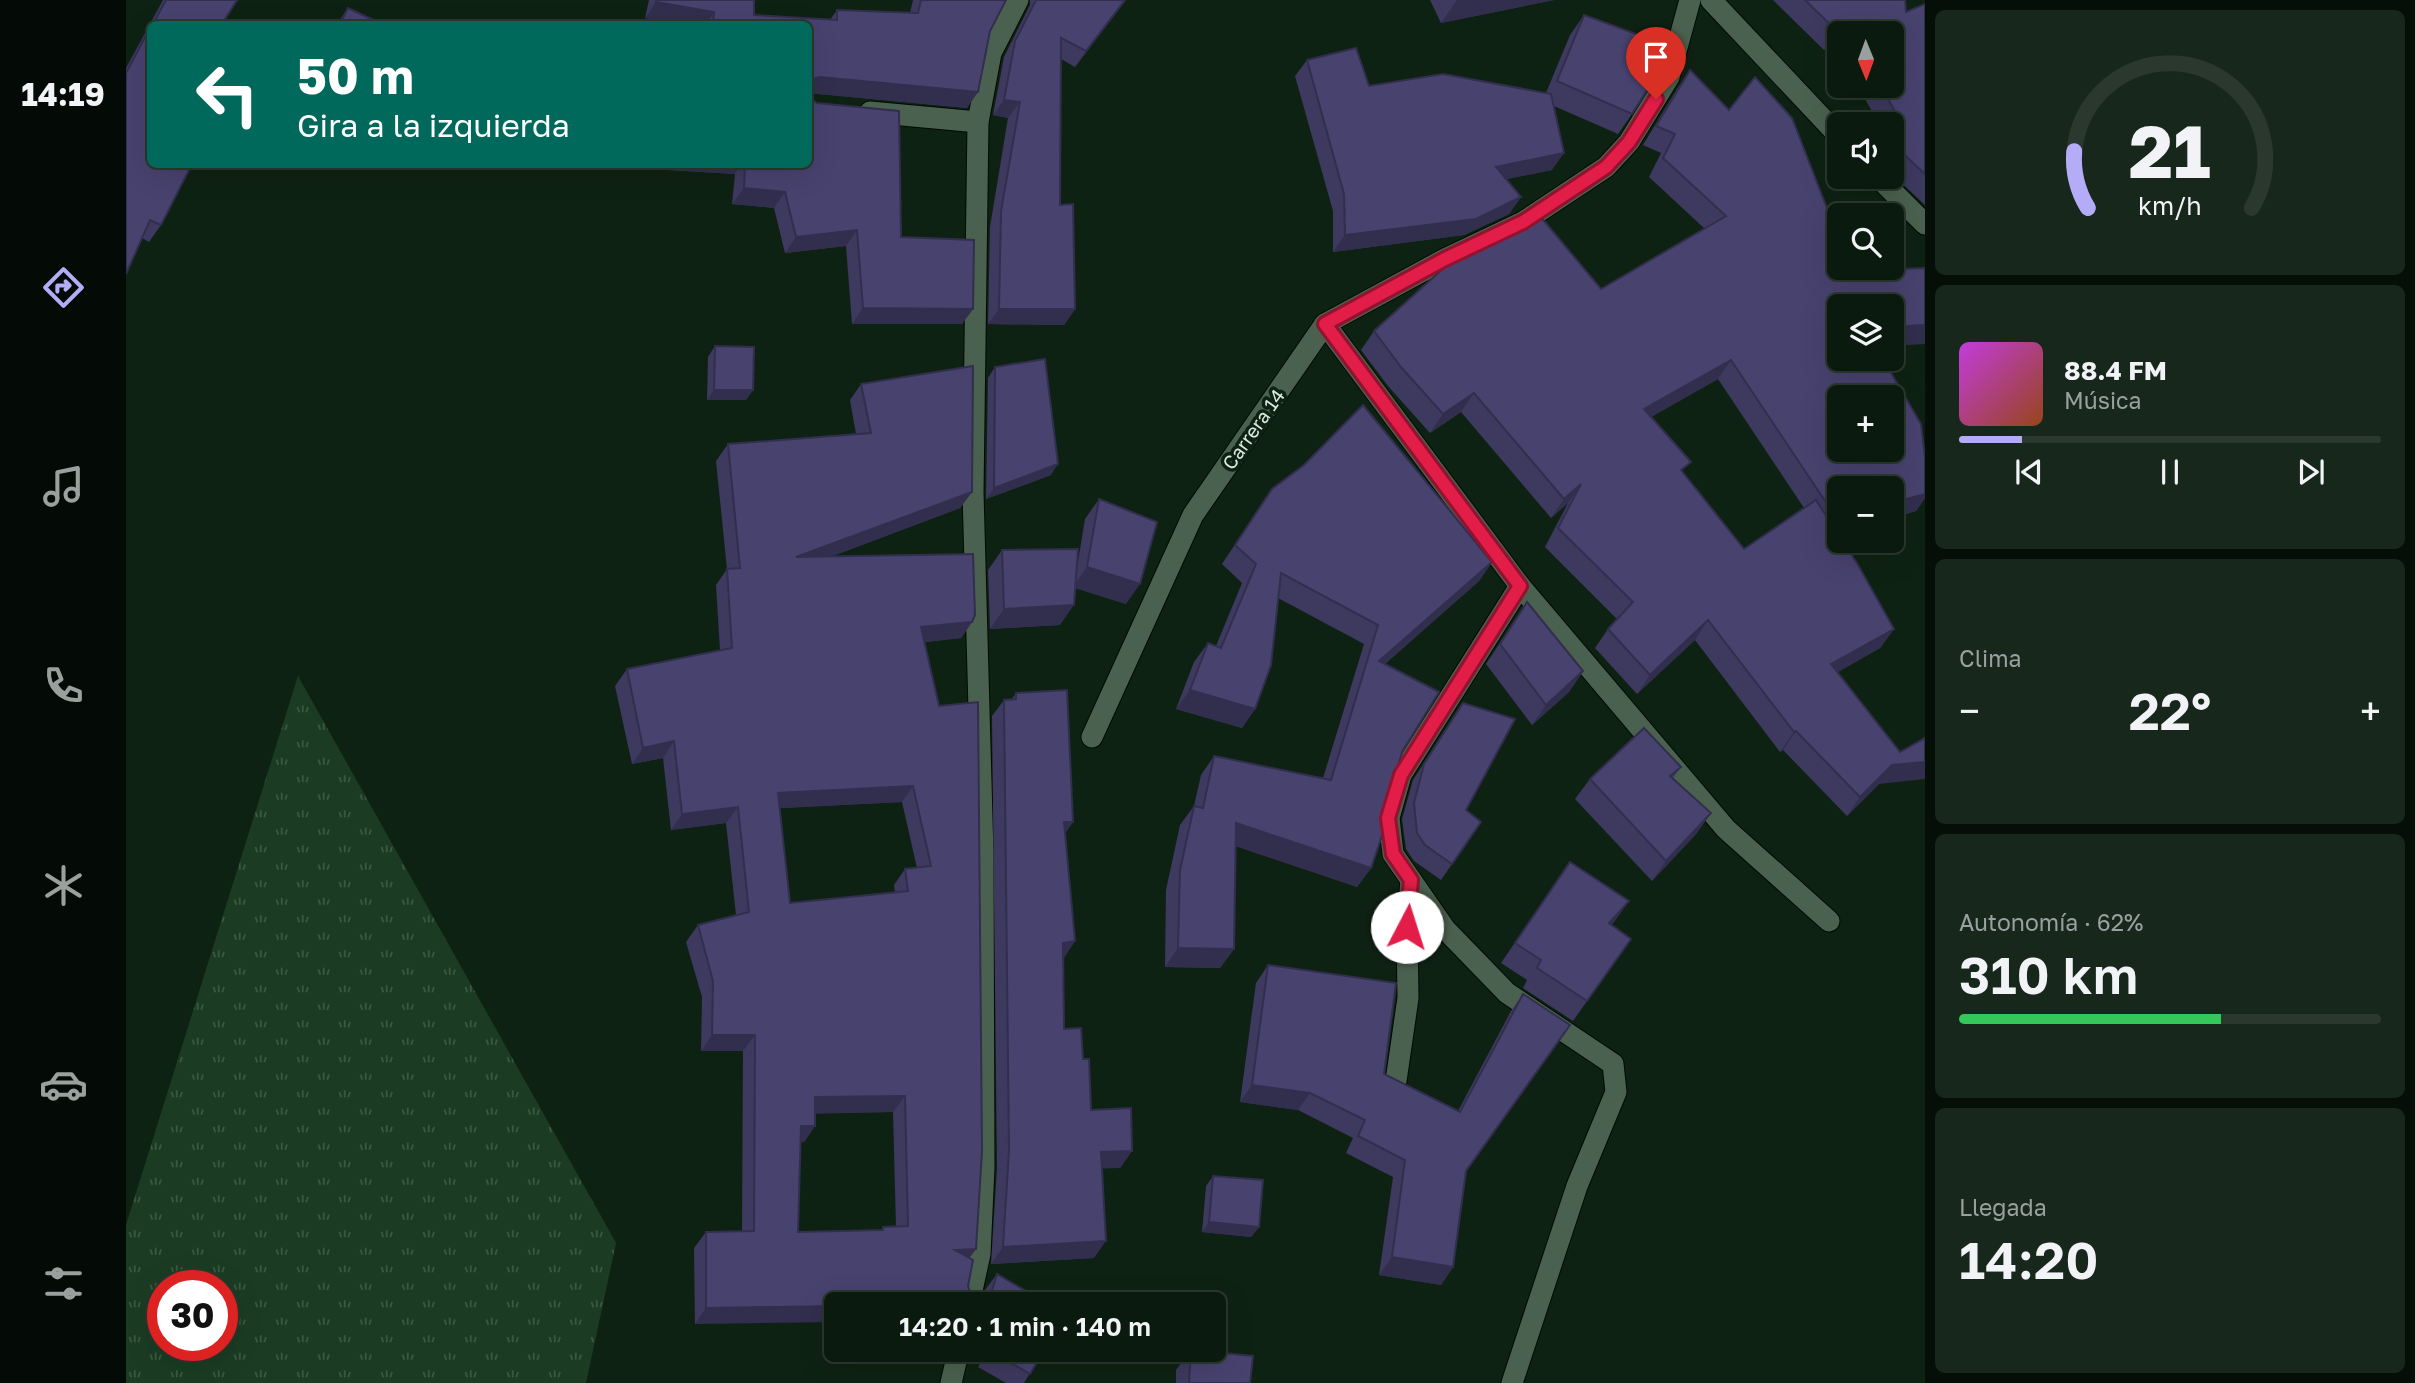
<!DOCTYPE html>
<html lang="es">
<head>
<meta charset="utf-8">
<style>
	:root { --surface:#0a1a0e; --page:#18271c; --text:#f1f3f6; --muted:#99a19e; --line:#2a382e; --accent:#b5acf8 }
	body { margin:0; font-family:"Golos Text",sans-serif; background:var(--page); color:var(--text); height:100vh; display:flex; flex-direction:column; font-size:26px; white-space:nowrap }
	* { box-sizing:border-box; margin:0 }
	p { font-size:23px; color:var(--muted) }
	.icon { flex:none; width:38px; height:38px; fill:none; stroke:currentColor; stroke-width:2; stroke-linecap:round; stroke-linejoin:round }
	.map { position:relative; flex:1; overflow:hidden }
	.panel { display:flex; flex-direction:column; gap:10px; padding:10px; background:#060e08; width:490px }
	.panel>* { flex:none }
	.banner { position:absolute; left:21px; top:21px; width:665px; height:147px; border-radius:10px; box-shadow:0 7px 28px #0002,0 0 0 2px var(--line); background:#00695c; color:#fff; overflow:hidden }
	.needle { width:46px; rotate:179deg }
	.buttons { position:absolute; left:1701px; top:21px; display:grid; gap:14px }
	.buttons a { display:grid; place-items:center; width:77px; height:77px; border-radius:10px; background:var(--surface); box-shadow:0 7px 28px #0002,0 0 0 2px var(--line); font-size:35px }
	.speed { position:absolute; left:21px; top:1270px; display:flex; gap:14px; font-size:35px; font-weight:700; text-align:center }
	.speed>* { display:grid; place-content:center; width:91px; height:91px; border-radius:50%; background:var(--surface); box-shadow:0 7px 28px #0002,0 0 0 2px var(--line); line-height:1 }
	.speed .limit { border:10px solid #d22; background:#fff; color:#111 }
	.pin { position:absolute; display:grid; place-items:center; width:60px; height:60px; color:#fff; margin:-72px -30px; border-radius:50% 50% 50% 0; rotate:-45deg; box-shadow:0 0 7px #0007 }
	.pin .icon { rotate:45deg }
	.me { position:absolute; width:77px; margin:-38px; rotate:5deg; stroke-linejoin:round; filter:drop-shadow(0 0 5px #0008) }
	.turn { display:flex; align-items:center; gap:24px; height:147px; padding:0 35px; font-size:32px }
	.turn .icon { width:91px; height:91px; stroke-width:2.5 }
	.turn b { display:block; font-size:49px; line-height:60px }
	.big { font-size:52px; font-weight:600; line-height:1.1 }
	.panel .card { flex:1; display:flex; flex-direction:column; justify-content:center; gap:10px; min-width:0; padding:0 24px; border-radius:10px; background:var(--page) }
	.panel .dial { align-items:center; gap:0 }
	.dial svg { height:182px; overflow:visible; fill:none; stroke:var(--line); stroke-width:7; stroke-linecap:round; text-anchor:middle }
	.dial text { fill:var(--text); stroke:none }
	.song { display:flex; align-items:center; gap:21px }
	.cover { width:84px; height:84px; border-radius:10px; background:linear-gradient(135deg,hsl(290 70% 55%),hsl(20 70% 35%)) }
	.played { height:7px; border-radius:4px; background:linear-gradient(90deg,var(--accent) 15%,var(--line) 15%) }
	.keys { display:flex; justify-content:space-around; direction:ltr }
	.heat { display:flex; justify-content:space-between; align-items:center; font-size:38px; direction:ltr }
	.charge { height:10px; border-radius:5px; background:linear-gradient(90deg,#34c759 62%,var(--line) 0) }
	.trip { position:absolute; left:698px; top:1292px; width:402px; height:70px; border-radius:10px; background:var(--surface); box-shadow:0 7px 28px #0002,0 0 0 2px var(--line); font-weight:600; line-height:70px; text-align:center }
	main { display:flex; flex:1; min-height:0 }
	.menu { display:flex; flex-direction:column; width:126px; justify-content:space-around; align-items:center; background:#040a06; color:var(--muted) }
	.menu .icon { width:49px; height:49px }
	.menu .current { color:var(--accent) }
	.menu b { font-size:32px; color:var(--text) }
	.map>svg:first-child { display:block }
</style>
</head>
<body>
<main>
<nav class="menu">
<b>14:19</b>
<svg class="icon current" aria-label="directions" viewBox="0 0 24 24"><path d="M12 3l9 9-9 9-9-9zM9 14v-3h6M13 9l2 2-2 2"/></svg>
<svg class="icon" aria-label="music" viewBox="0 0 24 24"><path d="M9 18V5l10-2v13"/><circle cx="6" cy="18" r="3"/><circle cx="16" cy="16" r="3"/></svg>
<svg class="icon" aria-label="phone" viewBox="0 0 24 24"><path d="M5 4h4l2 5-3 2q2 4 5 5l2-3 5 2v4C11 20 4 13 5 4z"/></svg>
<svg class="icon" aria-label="climate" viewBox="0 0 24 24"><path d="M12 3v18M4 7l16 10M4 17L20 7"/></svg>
<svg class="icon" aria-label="car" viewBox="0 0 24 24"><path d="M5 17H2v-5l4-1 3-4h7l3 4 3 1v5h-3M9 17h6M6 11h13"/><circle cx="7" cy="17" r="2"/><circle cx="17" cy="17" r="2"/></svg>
<svg class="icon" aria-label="filters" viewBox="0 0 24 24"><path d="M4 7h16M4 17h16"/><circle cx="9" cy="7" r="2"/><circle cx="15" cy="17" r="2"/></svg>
</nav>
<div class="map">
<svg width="1799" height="1383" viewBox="0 0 1799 1383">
	<defs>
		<pattern id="grass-tufts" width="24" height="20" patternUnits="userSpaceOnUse" patternTransform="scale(1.75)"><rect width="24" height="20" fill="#1b3c23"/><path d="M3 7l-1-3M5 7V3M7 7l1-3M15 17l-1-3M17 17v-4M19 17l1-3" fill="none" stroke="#3c5842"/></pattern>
	</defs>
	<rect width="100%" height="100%" fill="#0e2213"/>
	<path fill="url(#grass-tufts)" fill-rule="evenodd" d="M172,676L490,1243L460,1383H0V1225ZM96,1286V1346H37V1286Z"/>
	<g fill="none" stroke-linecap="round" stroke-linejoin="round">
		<defs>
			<g id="street">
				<path d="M1585,0L1713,136"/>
				<path d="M744,112L852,122"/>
				<path d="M1752,177L1799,224"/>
				<path d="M1199,324L1394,586L1600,829L1703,921"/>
				<path d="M966,737L1067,515L1199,324L1319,259L1397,222L1480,167L1503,142L1543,77L1564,0"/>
				<path d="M1270,1081L1282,998L1281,927L1285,880"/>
				<path d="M843,1304L854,1254L858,1168L857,855L847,492L852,122L865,53L892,0"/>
				<path d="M825,1383L833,1349"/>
				<path d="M1386,1383L1451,1186L1490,1092L1487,1064L1381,993L1319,929L1267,854L1263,818L1275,775L1394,586"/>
			</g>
		</defs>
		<use href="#street" stroke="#000b02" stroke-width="23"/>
		<use href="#street" stroke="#4b614f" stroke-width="21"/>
	</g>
	<g fill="#3e395f" fill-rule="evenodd">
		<path d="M37,0H111L96,24H24V164L35,225L23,242L16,238L0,274V68Z"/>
		<path d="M523,0H628V15L704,20L711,10L784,13L787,0H880L864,31L841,108L682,93V24H556L519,18Z"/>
		<path d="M904,0H1000L949,67L935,59L934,205L949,309L938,325L862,324L864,227L882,118L867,115L878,57L904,5Z"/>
		<path d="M1304,0H1428L1315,23Z"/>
		<path d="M1647,0H1779L1780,12L1799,4V205L1766,174V124H1753L1732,86H1766V33H1713V51L1710,45L1698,50Z"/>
		<path d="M222,8L256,24H211Z"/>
		<path d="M1458,15L1506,114L1492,134L1428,106L1426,170L1380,179L1395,197L1383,214L1338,235L1207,252V211L1169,76L1181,60L1243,86L1420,93L1444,35Z"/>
		<path d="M1564,70L1726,271L1799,268V344L1766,345L1713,306L1799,457V498L1790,511L1766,518V488L1712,534L1768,629L1754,648L1712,672L1753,784L1721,816L1657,750L1654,752L1569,640L1511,694L1469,648L1482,629L1491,619L1419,547L1442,503L1425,518L1335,412L1304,433L1262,386L1235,350L1248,331L1475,289L1579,229L1523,177L1535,153L1517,145L1551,89ZM1592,379L1678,508L1618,549L1557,473L1525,417Z"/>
		<path d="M475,164H682L775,237L847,309L836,324H726L720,246L659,253L648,208L606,204L609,174L475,166Z"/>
		<path d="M589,346L627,390L620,400H581L582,357Z"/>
		<path d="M869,367L925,475L860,499L862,378Z"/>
		<path d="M735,384L846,492L834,508L704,557L846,622L835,638L799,642L850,1249L843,1258L842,1286L846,1298L856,1300L859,1290L871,1274L922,1304H710L569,1324L568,1248L580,1232L616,1231L617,1051H575L576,997L560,942L572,925L610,915L600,823L545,830L537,758L506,764L489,686L501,669L594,650L590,585L601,569L590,461L602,444L730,434L724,400ZM776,802L791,868L779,869L768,885L769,892L664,903L653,808ZM767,1112L770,1227H757L755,1230L672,1232L675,1142H678L689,1126V1113Z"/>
		<path d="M1146,489L1366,562L1353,581L1259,664L1276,752L1264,796L1265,817L1259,825L1245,868L1231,887L1110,846L1108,949L1094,968L1039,967L1040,890L1054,825L1068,806L1075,775L1088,756L1197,778L1238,644L1152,598L1129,709L1116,728L1050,709L1068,662L1082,643L1090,646L1116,583L1096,564Z"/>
		<path d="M973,499L1000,604L949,588L934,625L864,629L862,570L876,550L951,568L959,519Z"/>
		<path d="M1401,602L1457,671L1443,692L1406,725L1360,664Z"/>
		<path d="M890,693L947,822L939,833L949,941L937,958L938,1029L957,1059L965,1110L1006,1151L994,1168H976L968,1258L865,1264L871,1168L866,716L878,700L886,699Z"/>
		<path d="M1337,703L1340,810L1355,822L1315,880L1288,861L1280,849L1276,819L1287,780Z"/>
		<path d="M1555,767L1547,778L1571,833L1526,881L1449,799L1464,779Z"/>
		<path d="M1444,862L1489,921L1485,925L1505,939L1447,1021L1397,988L1401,980L1375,963Z"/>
		<path d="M1142,965L1258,1074L1332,1111L1385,1011L1397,994L1340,1171L1327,1267L1315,1285L1253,1275L1267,1177L1220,1153L1227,1138L1172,1110L1114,1102L1130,983Z"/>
		<path d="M1087,1176L1133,1227L1125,1237L1076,1232L1080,1186Z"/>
		<path d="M863,1349H919L898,1383H880L852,1367Z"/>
		<path d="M1065,1350L1124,1383H1050V1370Z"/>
	</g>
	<g fill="#322e4e">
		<path d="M999,0H1000L949,67L960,51Z"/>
		<path d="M1331,0H1428L1315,23Z"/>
		<path d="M530,2L588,12L580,24H556L519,18Z"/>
		<path d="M1723,26L1717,33H1713V39L1710,45L1698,50L1711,31Z"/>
		<path d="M694,77L852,92L841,108L682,93V85L687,79Z"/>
		<path d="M878,100L894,102L882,118L867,115Z"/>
		<path d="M1438,153L1426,170L1358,184L1370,167Z"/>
		<path d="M476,164H615L609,174L475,166Z"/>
		<path d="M618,188L659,192L648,208L606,204Z"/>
		<path d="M1395,197L1383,214L1338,235L1207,252L1219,235Z"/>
		<path d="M731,230L720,246L659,253L670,237Z"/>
		<path d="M737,308L847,309L836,324H726Z"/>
		<path d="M873,309H949L938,325L862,324Z"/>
		<path d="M1799,325V344L1766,345V327Z"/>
		<path d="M1605,360L1592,379L1504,429L1518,409Z"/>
		<path d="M588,390H627L620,400H581Z"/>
		<path d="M1348,393L1335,412L1304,433L1317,414Z"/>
		<path d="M932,464L925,475L860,499L868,488Z"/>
		<path d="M1455,484L1442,503L1425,518L1438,499Z"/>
		<path d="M846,492L834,508L659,574L670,557Z"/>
		<path d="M1799,494V498L1790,511L1766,518V503Z"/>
		<path d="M1713,518V534L1698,538L1711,519Z"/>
		<path d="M1366,562L1353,581L1240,680L1253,661Z"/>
		<path d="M961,567L1014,584L1000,604L947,587Z"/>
		<path d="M948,605L934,625L864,629L878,609Z"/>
		<path d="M1582,620L1569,640L1511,694L1524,675Z"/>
		<path d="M846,622L835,638L784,644L795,627Z"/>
		<path d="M1768,629L1754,648L1692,683L1705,664Z"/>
		<path d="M1457,671L1443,692L1406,725L1420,705Z"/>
		<path d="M1064,690L1129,709L1116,728L1050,709Z"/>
		<path d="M1670,731L1657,750L1654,752L1668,732Z"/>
		<path d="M548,741L537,758L506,764L517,748Z"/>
		<path d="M1799,762V779L1753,784L1721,816L1734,797L1766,765Z"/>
		<path d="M787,786L776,802L640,809L652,793Z"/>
		<path d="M612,807L600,823L545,830L556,814Z"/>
		<path d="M1585,813L1571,833L1526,881L1540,861Z"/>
		<path d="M938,822H947L935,839Z"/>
		<path d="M1110,823L1245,868L1231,887L1097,842Z"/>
		<path d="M1503,901L1489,921L1468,943L1483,923Z"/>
		<path d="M949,941L938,958L925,960L937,943Z"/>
		<path d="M1052,948L1108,949L1094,968L1039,967Z"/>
		<path d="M586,1035H629L617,1051H575Z"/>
		<path d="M1126,1085L1184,1093L1172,1110L1114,1102Z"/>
		<path d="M779,1096L767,1112L678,1114L689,1097Z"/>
		<path d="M675,1126H689L678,1142H664Z"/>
		<path d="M1006,1151L994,1168L963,1169L975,1152Z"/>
		<path d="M1083,1222L1133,1227L1125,1237L1076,1232Z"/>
		<path d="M980,1241L968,1258L865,1264L877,1247Z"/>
		<path d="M850,1249L838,1265L829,1250Z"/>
		<path d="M1266,1257L1327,1267L1315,1285L1253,1275Z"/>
		<path d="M710,1306V1322L569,1324L580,1308Z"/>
	</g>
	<g fill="#48426f" stroke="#322e4e" stroke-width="2" fill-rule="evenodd">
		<path d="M40,0H111L96,24H27Z"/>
		<path d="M530,0H628V15L711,20V10L792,13L795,0H880L864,31L852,92L694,77L687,79L682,85V24H587L588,12L530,2Z"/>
		<path d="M910,0H999L960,51L935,38L934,205L947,204L949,309H873L875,211L894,102L878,100L889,41Z"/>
		<path d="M1679,0H1779L1780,12L1799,4V174L1768,145L1779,130L1755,86H1766V33H1727L1723,26L1711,31Z"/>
		<path d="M222,8L256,24H214Z"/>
		<path d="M1458,15L1543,46L1545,52L1506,114L1431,81Z"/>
		<path d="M24,28V164H55V166L63,170L35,225L24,220L0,274V73Z"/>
		<path d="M1230,48L1243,86L1317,74L1425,94L1438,153L1370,167L1395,197L1350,219L1219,235L1218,194L1181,60Z"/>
		<path d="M1564,70L1603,110L1629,77L1666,118L1713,239V268H1725L1726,271L1799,268V325L1766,327V306H1713V359H1757L1795,424L1799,457V494L1766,503V488H1713V518L1711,519L1605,360L1518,409L1565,462L1555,470L1618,549L1690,500L1713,536V541H1716L1731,563L1768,629L1705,664L1774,752L1799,738V762L1766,765L1734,797L1670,731L1668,732L1582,620L1524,675L1482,629L1507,602L1432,528L1455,484L1438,499L1348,393L1317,414L1275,367L1248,331L1331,256L1414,216L1475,289L1600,216L1537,158L1549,134L1530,126ZM1713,397H1766V450H1713Z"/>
		<path d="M682,97L691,103L773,111L775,237L848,240L847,309L737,308L731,230L670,237L659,192L618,188L619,164H682Z"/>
		<path d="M589,346L628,347L627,390H588Z"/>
		<path d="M919,359L932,464L868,488L869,367Z"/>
		<path d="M847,366L846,492L670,557L847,554L849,615L846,622L795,627L813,706L852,702L856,1151L850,1249L829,1250L847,1260L842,1286L846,1298L858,1300L864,1297L871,1274L922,1304H710V1306L580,1308V1232L628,1231L629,1035H586L587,981L572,925L623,912L612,807L556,814L548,741L517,748L501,669L606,648L601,569L614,568L602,444L745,433L735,384ZM787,786L805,866L779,869L782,891L664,903L652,793ZM779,1096L782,1226L757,1227V1230L672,1232L675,1126H689V1097Z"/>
		<path d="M1237,405L1366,562L1253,661L1313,692L1276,752L1264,796L1265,817L1263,815L1245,868L1110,823L1108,949L1052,948L1054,870L1068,806L1077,808L1088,756L1205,780L1252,625L1155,573L1145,665L1129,709L1064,690L1082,643L1095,648L1130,564L1109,545L1146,489L1178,465Z"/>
		<path d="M973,499L1031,522L1014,584L961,567Z"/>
		<path d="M952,549L948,605L878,609L876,550Z"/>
		<path d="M1401,602L1457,671L1420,705L1374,644Z"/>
		<path d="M941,690L947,822H938L949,941L937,943L938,1029L955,1028L957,1059H963L965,1110L1005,1108L1006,1151L975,1152L980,1241L877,1247L883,1151L878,700L890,699V693Z"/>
		<path d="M1337,703L1389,719L1340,810L1355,822L1326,864L1299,845L1291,833L1288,803L1298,764Z"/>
		<path d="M1518,728L1555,767L1544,776L1585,813L1540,861L1464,779Z"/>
		<path d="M1444,862L1503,901L1483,923L1505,939L1461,1001L1411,968L1415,960L1389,943Z"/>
		<path d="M1142,965L1270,983L1258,1074L1334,1112L1397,994L1444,1025L1340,1171L1327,1267L1266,1257L1279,1160L1232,1136L1239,1120L1184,1093L1126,1085Z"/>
		<path d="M1087,1176L1137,1180L1133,1227L1083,1222Z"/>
		<path d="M865,1349H919L904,1374L864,1351Z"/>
		<path d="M1065,1350L1127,1356L1124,1383H1063Z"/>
	</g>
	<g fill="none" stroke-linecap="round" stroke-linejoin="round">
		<defs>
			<path id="route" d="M1281,927L1285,880L1267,854L1262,818L1275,775L1394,586L1199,324L1319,259L1397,222L1480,167L1503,142L1530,99"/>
		</defs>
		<use href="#route" stroke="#92132f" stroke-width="18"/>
		<use href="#route" stroke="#e11d48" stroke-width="12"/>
	</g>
	<g text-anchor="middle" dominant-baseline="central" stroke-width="7" stroke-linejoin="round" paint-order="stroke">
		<g font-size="19" fill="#dce9de" stroke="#0e2213">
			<text transform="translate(1127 429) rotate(-55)">Carrera 14</text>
		</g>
	</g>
</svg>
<div class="buttons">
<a><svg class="needle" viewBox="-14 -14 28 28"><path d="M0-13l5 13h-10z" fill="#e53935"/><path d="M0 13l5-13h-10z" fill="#99a19e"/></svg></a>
<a><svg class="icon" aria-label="sound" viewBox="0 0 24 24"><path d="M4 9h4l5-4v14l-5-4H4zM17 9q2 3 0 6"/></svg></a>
<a><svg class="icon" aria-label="search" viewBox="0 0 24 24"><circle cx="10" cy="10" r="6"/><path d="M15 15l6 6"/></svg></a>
<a><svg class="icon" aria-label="layers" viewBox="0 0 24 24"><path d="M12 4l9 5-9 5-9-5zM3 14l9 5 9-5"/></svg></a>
<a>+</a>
<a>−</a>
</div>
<div class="speed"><div class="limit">30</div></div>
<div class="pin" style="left:1530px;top:99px;background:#d93025"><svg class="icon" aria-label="arrive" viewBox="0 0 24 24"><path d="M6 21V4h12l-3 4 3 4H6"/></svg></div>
<svg class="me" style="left:1281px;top:927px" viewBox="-20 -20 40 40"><circle r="19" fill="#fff"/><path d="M0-13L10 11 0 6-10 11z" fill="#e11d48"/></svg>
<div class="trip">14:20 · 1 min · 140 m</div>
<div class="banner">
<div class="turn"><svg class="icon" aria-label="left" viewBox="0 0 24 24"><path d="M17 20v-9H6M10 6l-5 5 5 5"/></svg><div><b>50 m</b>Gira a la izquierda</div></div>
</div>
</div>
<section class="panel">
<div class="card dial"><svg viewBox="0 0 100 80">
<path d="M14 69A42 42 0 1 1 86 69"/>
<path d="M14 69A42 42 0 0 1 8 44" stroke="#b5acf8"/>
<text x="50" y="56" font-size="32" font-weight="700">21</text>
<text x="50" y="72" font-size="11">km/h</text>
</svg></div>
<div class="card">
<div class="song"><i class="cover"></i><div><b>88.4 FM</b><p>Música</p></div></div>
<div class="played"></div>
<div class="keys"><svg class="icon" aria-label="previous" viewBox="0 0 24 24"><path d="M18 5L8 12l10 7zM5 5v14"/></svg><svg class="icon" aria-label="pause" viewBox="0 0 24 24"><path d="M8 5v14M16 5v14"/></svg><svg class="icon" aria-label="next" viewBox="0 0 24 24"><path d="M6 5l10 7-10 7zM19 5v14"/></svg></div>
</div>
<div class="card"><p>Clima</p>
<div class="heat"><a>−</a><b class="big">22°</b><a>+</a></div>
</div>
<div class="card"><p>Autonomía · 62%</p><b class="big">310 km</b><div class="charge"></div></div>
<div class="card"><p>Llegada</p><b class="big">14:20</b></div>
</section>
</main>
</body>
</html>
